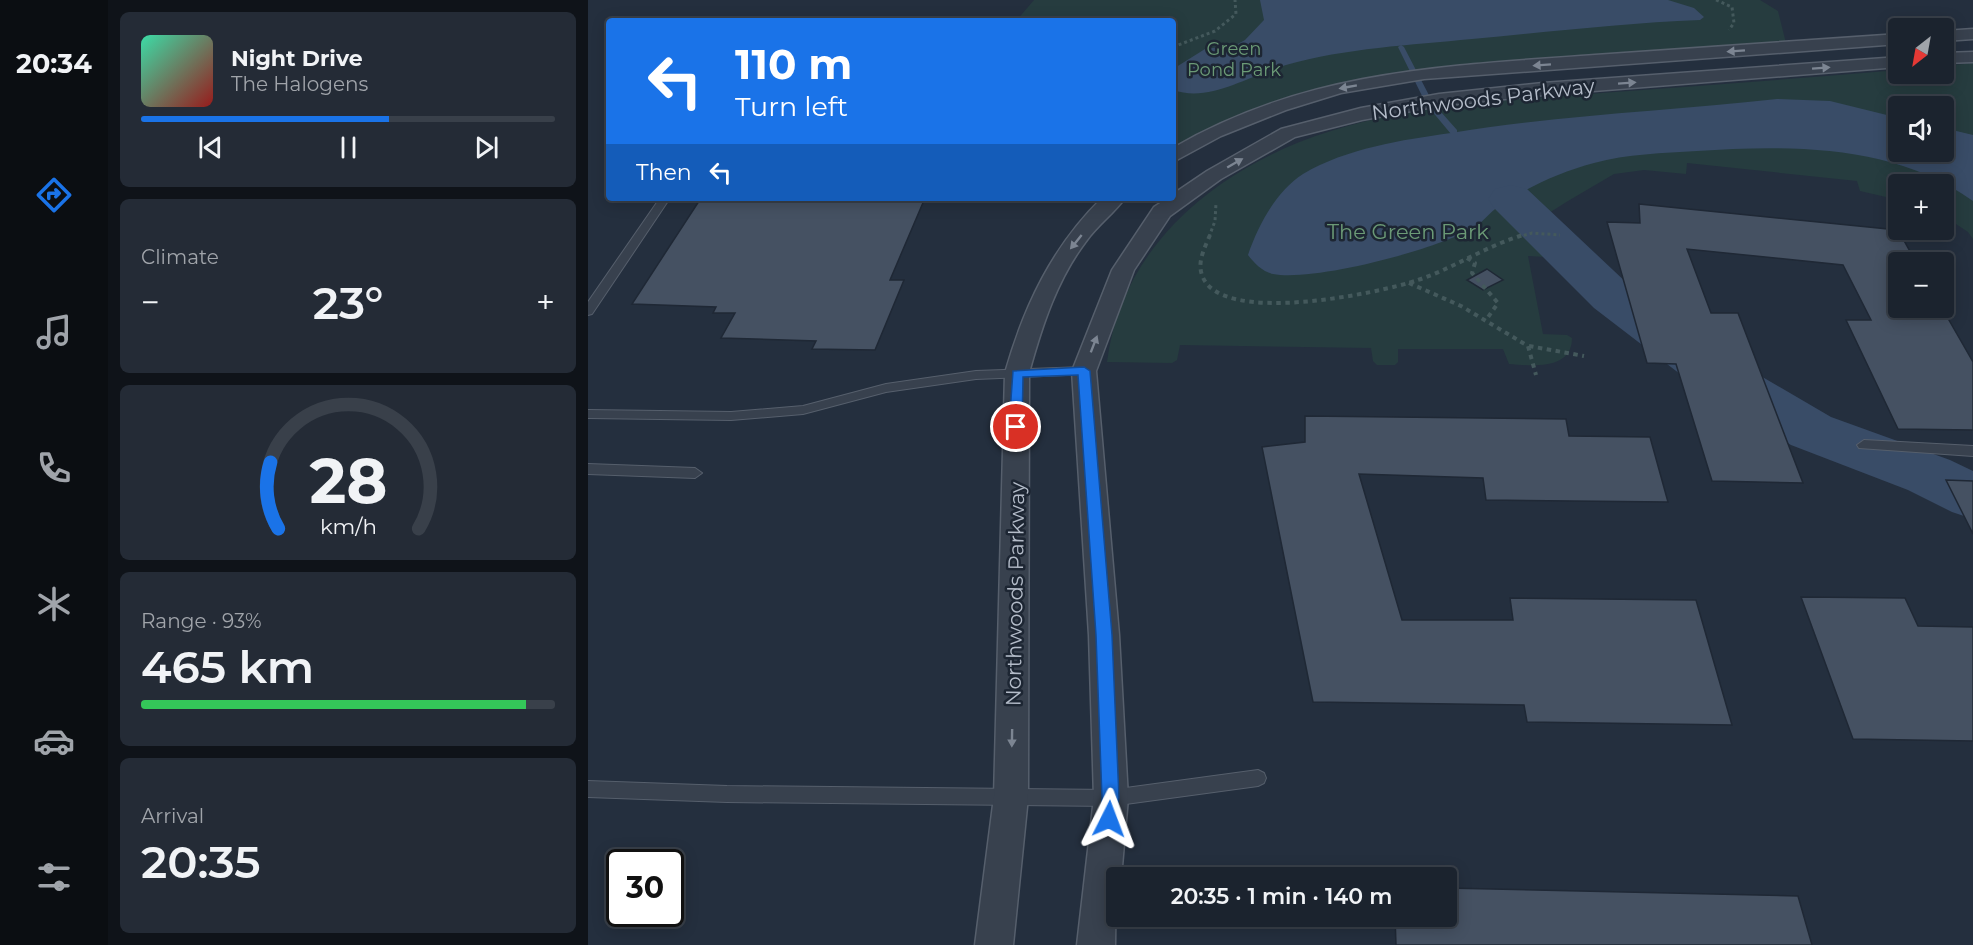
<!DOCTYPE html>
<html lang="en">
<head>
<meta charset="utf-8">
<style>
	:root { --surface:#1b232e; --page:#242b36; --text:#f1f3f6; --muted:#a0a4aa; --line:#39404a; --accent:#1a73e8 }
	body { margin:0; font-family:Montserrat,sans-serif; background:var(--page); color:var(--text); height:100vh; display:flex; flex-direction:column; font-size:22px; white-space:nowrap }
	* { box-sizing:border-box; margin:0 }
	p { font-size:20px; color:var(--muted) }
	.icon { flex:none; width:33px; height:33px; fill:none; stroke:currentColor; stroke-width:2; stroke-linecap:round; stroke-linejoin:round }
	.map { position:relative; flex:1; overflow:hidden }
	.details { display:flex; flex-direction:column; gap:12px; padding:12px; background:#0f1319; width:480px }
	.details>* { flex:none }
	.hud { position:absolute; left:18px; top:18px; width:570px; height:183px; border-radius:6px; box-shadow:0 3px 15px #0003,0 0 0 2px var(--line); background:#1a73e8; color:#fff; overflow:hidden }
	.needle { width:39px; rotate:211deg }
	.tools { position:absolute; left:1300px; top:18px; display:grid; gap:12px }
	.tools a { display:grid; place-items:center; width:66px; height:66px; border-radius:6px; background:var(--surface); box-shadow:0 3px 15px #0003,0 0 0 2px var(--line); font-size:30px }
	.speed { position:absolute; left:18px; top:849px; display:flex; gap:12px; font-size:30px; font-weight:700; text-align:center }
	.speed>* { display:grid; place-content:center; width:78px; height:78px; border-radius:50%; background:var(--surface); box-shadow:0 3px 15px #0003,0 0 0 2px var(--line); line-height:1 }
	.speed .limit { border:3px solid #111; border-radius:9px; background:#fff; color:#111 }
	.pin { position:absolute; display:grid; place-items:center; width:51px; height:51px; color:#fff; margin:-26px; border:3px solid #fff; border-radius:50%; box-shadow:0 2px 6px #0007 }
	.me { position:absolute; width:66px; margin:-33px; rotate:3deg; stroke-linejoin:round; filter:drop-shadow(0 0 4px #0008) }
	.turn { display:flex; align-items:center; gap:21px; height:126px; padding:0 30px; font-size:27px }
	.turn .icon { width:78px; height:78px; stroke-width:2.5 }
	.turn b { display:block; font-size:42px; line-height:51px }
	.then { display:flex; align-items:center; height:57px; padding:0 30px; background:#0003; gap:12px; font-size:22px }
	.big { font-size:45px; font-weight:600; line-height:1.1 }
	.details .widget { flex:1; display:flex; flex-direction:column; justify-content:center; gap:9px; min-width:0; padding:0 21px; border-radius:9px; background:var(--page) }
	.details .dial { align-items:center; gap:0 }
	.dial svg { height:156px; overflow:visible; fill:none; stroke:var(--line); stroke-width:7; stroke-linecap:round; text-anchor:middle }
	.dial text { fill:var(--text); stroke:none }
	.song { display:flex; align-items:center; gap:18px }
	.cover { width:72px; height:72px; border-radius:9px; background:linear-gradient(135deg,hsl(160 70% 55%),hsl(0 70% 35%)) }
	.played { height:6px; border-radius:3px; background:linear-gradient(90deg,var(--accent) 60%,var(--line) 60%) }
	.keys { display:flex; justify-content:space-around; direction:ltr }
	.heat { display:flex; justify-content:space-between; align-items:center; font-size:33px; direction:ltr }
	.charge { height:9px; border-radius:4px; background:linear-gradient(90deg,#34c759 93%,var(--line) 0) }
	.trip { position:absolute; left:518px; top:867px; width:351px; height:60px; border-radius:6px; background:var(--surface); box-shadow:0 3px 15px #0003,0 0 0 2px var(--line); font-weight:600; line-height:60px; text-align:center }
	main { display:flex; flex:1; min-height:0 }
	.dock { display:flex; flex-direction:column; width:108px; justify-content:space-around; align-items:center; background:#0b0e12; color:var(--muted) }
	.dock .icon { width:42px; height:42px }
	.dock .selected { color:var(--accent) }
	.dock b { font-size:27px; color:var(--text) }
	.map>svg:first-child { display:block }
</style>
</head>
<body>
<main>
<nav class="dock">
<b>20:34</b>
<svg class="icon selected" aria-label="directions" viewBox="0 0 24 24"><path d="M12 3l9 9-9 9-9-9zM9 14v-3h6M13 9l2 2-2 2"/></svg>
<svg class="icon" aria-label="music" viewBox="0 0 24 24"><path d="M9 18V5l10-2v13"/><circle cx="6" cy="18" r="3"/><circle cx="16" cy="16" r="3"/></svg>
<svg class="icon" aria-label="phone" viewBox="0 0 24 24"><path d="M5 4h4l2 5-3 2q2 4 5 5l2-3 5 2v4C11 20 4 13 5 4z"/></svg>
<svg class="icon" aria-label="climate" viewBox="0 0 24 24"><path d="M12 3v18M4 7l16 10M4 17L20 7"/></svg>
<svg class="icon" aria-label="car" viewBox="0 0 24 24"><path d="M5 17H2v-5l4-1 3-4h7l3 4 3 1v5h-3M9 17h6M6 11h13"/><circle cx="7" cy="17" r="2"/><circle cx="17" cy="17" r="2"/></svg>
<svg class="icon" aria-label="filters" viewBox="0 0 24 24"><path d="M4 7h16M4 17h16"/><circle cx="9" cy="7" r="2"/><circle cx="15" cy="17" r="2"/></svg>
</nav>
<section class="details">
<div class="widget">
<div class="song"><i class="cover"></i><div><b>Night Drive</b><p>The Halogens</p></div></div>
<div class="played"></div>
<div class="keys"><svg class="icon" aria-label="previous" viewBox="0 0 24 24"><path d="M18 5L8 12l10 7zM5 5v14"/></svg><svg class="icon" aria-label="pause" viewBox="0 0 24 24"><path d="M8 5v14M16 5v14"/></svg><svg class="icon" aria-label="next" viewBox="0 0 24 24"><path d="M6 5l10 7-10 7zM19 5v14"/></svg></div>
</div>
<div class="widget"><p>Climate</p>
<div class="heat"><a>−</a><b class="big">23°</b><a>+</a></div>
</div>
<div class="widget dial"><svg viewBox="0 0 100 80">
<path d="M14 69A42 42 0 1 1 86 69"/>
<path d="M14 69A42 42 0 0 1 10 35" stroke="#1a73e8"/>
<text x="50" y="56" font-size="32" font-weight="700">28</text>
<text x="50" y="72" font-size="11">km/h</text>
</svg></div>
<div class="widget"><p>Range · 93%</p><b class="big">465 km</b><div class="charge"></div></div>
<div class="widget"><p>Arrival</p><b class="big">20:35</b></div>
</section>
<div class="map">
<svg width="1385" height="945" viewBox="0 0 1385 945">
	<rect width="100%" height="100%" fill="#242f3e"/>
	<g fill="#263c3f" fill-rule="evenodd">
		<path d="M446,0H1172L1190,11L1199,47L836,73L691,106L585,156V21H428Z"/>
		<path d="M1385,63V239L1380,232L1356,216V184H1311V200L1272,191L1269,181L1099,163L1098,174L1056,170L1026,174L980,201L961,213L957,225L962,254L957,257L940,256L955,334L979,335L984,338C984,370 945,366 921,364L915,349H810V362L807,365H789L785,361L783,348L592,345L589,360L584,363L519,362C526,308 549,263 586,224C701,106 873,104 1027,92C1122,85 1217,78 1311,70V74H1356V66ZM1311,106H1356V152H1311Z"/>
	</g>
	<g fill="#394c67">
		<path d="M672,0H1080L1106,8L1116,17L1112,20C1036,23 960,32 884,39C823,45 758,48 698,65C661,75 623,103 585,90V69L617,49L648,45L657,40L676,20Z"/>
		<path d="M1189,99L1242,101L1311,118V152H1356V128L1385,135V201C1306,144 1202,145 1109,151C1075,153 1039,154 1006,163C972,172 940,187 911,206C902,212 896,221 887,227C851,249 726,282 685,274C675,272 666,263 660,255C670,226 688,191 715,174C759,148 814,140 863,133C971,115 1080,111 1189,99Z"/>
	</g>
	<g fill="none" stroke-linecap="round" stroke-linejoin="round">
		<path fill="#394c67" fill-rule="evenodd" d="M813,45L816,47L845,103L869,130V134H863L838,104L810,47Z"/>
		<path fill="#394c67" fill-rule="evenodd" d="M923,185L939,189L1042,286L1147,361L1243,417L1362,460L1385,471V519L1364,512L1320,490L1203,445L1109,387L1006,308L907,209L900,199L907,189Z"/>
	</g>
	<g fill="#455162" stroke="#1f2835" stroke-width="1.5">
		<path d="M113,198H337L302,280H316L287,350L224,349L228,341L133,338L147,313H125L128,307L44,304Z"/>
		<path d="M1051,204L1310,230L1328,262H1311V308H1354L1385,362V430L1310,429L1258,320H1283L1255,265L1099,249L1123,313H1150L1215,483L1124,481L1088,364L1059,363L1019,222L1052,223Z"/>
		<path d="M899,269L915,280L895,290L879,280Z"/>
		<path d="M717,416L978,419L981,436L1062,437L1080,502L898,500L895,478L771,474L814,620H925L922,598L1108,600L1144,725L939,722L936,705L725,702L674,447L717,442Z"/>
		<path d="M1358,480L1385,481V534Z"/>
		<path d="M1213,597L1317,598L1330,626L1385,627V741L1265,739Z"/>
		<path d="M858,888L1210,896L1224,945H808L807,916H858Z"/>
	</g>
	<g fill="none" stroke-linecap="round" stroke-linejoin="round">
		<defs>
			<g id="service">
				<path d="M72,198H82L4,314L0,315V302Z"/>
				<path d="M496,367L500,368L502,371L500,374L388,379L298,392L215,414L143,420L0,418V410L143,412L215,406L298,384L388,371Z"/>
				<path d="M1276,440L1385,446V456L1271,448L1269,445Z"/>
				<path d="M0,464L107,468L114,473L107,478L0,474Z"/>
				<path d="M670,770L676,773L678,778L676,783L670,786L523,806L139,802L0,797V781L139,786L523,790Z"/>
			</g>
			<g id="minor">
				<path d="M1385,29V39L1356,41V31Z"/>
				<path d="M1311,34V44L836,79L753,93L698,110L633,136L585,162V148C719,70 857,66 1007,55C1108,48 1210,41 1311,34Z"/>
				<path d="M1385,52V62L1356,63V53Z"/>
				<path d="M1311,57V67L955,95L851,106L774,120L707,137L633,179L582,216L546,270L508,371L531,635L540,798L533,878H528L527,945H489L506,798L501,635L484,371L524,270L566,207L580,198H585V194L619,171L693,129L773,108L851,94L955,83Z"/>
				<path d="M514,198H537C526,213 510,225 499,240C469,279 454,326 441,373L440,797L425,945H387L406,797L417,373C436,306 464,247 514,198Z"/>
			</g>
		</defs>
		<use href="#service" stroke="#565f6c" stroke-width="2"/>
		<use href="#minor" stroke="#565f6c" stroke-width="3"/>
		<g stroke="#44595c" stroke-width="3" stroke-dasharray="3 3" stroke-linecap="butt">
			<path d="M1128,0L1144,7L1146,23L1141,30"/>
			<path d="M585,47L627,31L648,14L647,0"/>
			<path d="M621,237L627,221L628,203"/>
			<path d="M930,237L944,233L972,235"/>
		</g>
		<g stroke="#44595c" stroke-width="4" stroke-dasharray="4.5 4.5" stroke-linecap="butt">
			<path d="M622,235C617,247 609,262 614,275C631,327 792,293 830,280C866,268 898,246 935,235"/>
			<path d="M879,258L887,263L884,273L910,303L898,320"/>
			<path d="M821,283L873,306L940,346L948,375"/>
			<path d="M941,346L996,356"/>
		</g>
		<use href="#service" fill="#38414e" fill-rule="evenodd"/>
		<use href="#minor" fill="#38414e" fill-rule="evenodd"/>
	</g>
	<defs><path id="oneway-solid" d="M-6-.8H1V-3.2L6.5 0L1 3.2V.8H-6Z" transform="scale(1.5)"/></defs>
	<g fill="#7c8592">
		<use href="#oneway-solid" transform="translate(1148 51) rotate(176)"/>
		<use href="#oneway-solid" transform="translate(954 65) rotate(176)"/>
		<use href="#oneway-solid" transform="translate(1233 68) rotate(-4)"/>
		<use href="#oneway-solid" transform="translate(1039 83) rotate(-4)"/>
		<use href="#oneway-solid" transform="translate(760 87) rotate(170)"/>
		<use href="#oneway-solid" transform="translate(647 163) rotate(-30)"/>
		<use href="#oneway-solid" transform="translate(488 242) rotate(129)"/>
		<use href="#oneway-solid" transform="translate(506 344) rotate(-69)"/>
		<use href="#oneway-solid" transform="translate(424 738) rotate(91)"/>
	</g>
	<path fill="#1a73e8" stroke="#114b97" stroke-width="1.5" d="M496,367L502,371L524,635L531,798L527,824L521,827L514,824L512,819L514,798L508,635L490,375L435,377L434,427L428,431L421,427L425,371Z"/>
	<g text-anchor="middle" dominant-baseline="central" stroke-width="5" stroke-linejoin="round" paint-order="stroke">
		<g font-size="18" fill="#6b9a76" stroke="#1d2633">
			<text x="646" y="49">Green<tspan x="646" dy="21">Pond Park</tspan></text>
		</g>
		<g font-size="21" fill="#b4bcc9" stroke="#1d2633">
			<text transform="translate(895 99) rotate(-7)">Northwoods Parkway</text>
			<text transform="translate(427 594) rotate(-89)">Northwoods Parkway</text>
		</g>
		<g font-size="21" fill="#6b9a76" stroke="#1d2633">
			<text x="820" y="231">The Green Park</text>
		</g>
	</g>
</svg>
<div class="tools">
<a><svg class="needle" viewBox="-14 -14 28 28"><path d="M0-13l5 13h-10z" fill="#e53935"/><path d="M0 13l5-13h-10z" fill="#a0a4aa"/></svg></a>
<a><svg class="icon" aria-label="sound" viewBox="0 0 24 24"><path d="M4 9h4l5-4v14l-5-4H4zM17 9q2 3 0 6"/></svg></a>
<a>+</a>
<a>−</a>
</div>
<div class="speed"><div class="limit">30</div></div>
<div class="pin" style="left:428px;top:427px;background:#d93025"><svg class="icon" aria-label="arrive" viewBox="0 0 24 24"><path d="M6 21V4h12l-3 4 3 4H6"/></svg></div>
<svg class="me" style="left:521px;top:819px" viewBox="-20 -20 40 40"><path d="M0-17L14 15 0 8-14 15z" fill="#1a73e8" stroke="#fff" stroke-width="4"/></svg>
<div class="trip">20:35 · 1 min · 140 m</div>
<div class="hud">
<div class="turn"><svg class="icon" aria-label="left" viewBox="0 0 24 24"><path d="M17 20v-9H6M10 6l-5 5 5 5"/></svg><div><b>110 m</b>Turn left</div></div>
<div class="then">Then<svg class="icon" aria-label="left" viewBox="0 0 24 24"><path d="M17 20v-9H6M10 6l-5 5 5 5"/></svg></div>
</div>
</div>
</main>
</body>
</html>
